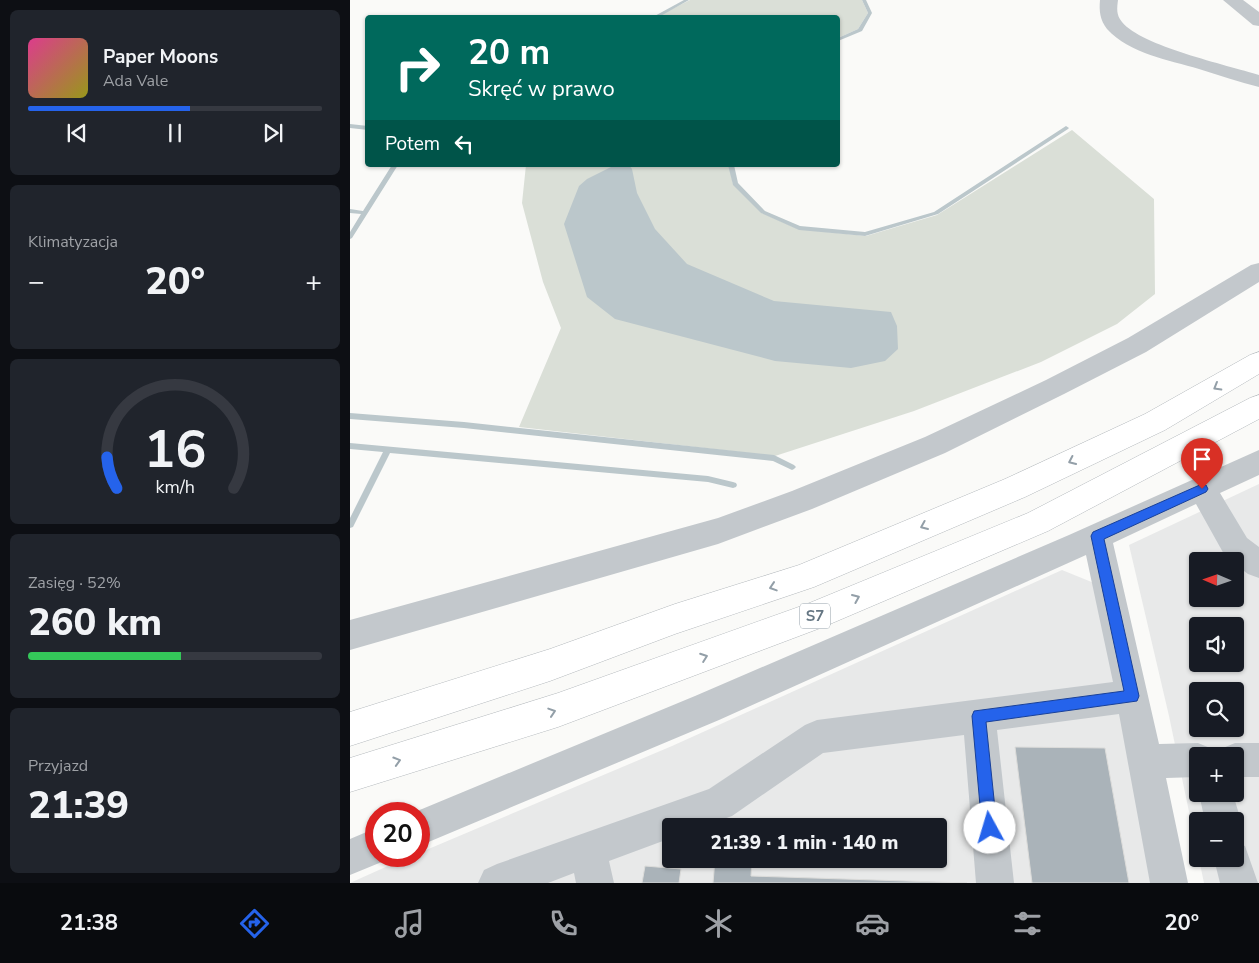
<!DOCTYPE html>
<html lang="pl">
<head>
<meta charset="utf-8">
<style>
	:root { --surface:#171b24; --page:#20242c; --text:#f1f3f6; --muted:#9ea1a6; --line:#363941; --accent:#2563eb }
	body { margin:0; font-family:"Nunito Sans",sans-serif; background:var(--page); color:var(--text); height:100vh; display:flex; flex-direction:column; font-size:19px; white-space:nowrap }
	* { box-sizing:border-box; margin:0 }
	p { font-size:16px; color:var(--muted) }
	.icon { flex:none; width:28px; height:28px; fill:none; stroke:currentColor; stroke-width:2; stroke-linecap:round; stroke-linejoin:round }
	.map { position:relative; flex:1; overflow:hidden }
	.details { display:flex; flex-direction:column; gap:10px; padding:10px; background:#0d0f14; width:350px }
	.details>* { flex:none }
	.banner { position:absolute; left:15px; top:15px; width:475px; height:152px; border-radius:5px; box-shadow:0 1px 4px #0004; background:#00695c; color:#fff; overflow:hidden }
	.needle { width:32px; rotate:272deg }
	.buttons { position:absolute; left:839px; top:552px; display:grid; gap:10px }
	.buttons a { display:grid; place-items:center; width:55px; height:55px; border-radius:5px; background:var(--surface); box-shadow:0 1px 4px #0004; font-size:25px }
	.speed { position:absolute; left:15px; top:802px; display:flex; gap:10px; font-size:25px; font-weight:700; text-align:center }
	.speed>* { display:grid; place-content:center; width:65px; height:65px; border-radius:50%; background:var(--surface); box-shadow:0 1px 4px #0004; line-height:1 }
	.speed .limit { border:8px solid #d22; background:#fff; color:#111 }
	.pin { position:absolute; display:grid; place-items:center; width:42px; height:42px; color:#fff; margin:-51px -21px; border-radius:50% 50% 50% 0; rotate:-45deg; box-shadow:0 0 5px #0007 }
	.pin .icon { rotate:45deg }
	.me { position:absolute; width:55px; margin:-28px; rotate:354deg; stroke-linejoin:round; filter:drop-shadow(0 0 4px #0008) }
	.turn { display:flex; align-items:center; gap:18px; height:105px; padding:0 20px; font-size:22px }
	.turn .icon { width:65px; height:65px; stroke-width:2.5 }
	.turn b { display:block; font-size:35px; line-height:42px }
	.then { display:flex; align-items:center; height:48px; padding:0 20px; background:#0003; gap:10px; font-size:19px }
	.big { font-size:38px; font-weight:800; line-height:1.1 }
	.details .tile { flex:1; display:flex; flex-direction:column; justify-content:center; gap:8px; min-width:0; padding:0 18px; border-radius:8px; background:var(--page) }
	.details .dial { align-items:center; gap:0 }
	.dial svg { height:130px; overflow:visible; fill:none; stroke:var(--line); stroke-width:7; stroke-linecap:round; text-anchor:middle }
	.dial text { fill:var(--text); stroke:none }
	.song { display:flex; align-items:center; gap:15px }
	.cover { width:60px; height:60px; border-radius:8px; background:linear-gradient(135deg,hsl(330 70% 55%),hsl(60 70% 35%)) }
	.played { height:5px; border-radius:2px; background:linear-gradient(90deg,var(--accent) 55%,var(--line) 55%) }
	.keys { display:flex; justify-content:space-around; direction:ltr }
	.heat { display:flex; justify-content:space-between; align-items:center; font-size:28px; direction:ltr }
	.charge { height:8px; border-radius:4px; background:linear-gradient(90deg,#34c759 52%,var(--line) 0) }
	.trip { position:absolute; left:312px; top:818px; width:285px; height:50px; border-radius:5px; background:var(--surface); box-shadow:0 1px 4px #0004; font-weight:800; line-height:50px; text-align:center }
	.menu { display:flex; height:80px; justify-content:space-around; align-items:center; background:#090b0e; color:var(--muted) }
	.menu .icon { width:35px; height:35px }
	.menu .active { color:var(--accent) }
	.menu b { font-size:22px; color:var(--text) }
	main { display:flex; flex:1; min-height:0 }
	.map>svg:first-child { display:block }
</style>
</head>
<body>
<main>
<section class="details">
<div class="tile">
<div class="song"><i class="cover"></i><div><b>Paper Moons</b><p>Ada Vale</p></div></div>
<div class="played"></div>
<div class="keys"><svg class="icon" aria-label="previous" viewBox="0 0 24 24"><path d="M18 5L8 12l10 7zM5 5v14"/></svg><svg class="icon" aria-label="pause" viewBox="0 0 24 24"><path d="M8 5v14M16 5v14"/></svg><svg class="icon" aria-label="next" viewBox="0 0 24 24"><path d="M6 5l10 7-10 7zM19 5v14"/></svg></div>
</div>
<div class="tile"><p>Klimatyzacja</p>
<div class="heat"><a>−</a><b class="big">20°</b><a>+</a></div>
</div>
<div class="tile dial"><svg viewBox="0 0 100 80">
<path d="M14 69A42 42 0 1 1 86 69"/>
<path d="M14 69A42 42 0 0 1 8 50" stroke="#2563eb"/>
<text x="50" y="56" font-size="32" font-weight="700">16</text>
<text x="50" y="72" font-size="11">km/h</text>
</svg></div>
<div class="tile"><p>Zasięg · 52%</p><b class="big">260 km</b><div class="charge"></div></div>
<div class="tile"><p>Przyjazd</p><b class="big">21:39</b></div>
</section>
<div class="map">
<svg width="909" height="883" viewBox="0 0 909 883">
	<rect width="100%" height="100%" fill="#fafaf8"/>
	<g fill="#e8e9e9" fill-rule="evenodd">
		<path d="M909,484V883H854L849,859H885V821H848L847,850L819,716L779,545ZM848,561H885V599H848ZM848,626H885V664H848ZM848,691H885V729H848ZM848,756H885V794H848Z"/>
		<path d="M712,570L744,583L804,883H0L60,856H69V853L322,746ZM321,826H589V859H321Z"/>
	</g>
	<g fill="#dadfd7">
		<path d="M340,0H512L518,13L508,29L488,38V18L306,17Z"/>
		<path d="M722,130L804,199L805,294L767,324L691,362L564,411L425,456L169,427L211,328L193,282L172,203L176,165H379L383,184L412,213L448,229L516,236L587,215Z"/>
	</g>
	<path fill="#bbc7cb" d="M268,165H279L282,169L287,193L305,229L337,264L424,301L541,312L547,326L548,349L535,361L501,368L425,361L265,319L237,297L214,224L229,186L237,179L261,167Z"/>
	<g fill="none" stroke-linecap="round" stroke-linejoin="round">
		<g fill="#bbc7cb" fill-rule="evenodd">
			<path d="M334,0H339L307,18H301Z"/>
			<path d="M512,0H516L522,13L512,31L488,41V38L508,29L518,13Z"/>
			<path d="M0,124L18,126V130L0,128Z"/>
			<path d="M716,126L719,128L718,129L588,214L515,236L449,230L411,213L383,185L378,165H384L388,183L415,211L450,226L515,232L584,212Z"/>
			<path d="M42,165H48L2,238L0,239V232L11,214L0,213V209L13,211Z"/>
			<path d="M0,413L114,422L424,455L444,465L446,467L444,469L442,470L423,461L114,428L0,419Z"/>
			<path d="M0,443L358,476L383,482L386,483L387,485L386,487L383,488L358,482L40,453L3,527L0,528V518L33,452L0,449Z"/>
		</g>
	</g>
	<g fill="#aab3b9" stroke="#dcdcda">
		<path d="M665,747L755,748L779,883H682Z"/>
		<path d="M368,819L404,820V826H367Z"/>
		<path d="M365,859H402L401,876L617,883H363Z"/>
		<path d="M295,866L331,869L329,883H292Z"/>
	</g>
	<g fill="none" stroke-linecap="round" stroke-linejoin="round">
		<defs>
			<g id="highway">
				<path d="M909,352V374L815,430L675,497L464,587L325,634L200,681L0,746V712L200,649L325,604L449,565L655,479L795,414L900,355Z"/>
				<path d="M909,395V419L698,531L473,627L208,727L0,792V758L208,693L457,604L678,513L900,398Z"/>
			</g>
		</defs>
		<use href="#highway" stroke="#b4b9bd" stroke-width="1"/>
		<g fill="#c3c8cc" fill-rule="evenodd">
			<path d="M750,0H768C767,8 766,15 772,22C791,46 877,65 909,75V87C889,82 869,75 849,69C819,60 780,54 757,29C750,20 749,11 750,0Z"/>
			<path d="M873,0H893L909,12V26L903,25Z"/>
			<path d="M909,263V282L796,352L714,394L595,453L462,509L368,544L0,650V620L368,518L442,491L575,437L696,380L778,338L901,265Z"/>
			<path d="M909,450V475L870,493L897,538L909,547V578L898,574L885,564V561L875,556L846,504L763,543L809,744L848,743L860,748L864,756H848V777L816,778L838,883H800L769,714L647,730L664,883H626L614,735L473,753L382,816L354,826H321V838L259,861L264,883H226L224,873L198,883H128L134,870L147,864L359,789L455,725L467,720L763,682L736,555L369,720L69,846V814H60L345,696L719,535Z"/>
			<path d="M885,743H909V777H885V756H869L873,748Z"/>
			<path d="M849,794H883L891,821L886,834L885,821H855Z"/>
			<path d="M26,828V856H40L39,859L0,875V839Z"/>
			<path d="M885,842L895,846L908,883H870L864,859H885Z"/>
		</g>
		<use href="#highway" fill="#fff" fill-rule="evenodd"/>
	</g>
	<defs><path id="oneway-chevron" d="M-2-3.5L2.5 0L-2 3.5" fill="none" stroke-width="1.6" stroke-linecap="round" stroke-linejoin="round" transform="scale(1.25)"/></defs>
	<g stroke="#939fa8">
		<use href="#oneway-chevron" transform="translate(867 387) rotate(150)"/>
		<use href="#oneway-chevron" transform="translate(722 461) rotate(155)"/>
		<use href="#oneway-chevron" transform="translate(574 526) rotate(157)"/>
		<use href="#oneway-chevron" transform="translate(423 587) rotate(162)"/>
		<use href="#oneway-chevron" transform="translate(506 598) rotate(-23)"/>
		<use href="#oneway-chevron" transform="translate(354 657) rotate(-20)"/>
		<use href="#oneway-chevron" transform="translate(202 712) rotate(-18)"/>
		<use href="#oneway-chevron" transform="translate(47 761) rotate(-17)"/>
	</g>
	<path fill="#2563eb" stroke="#184099" d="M852,484L856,485L858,489L856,492L754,539L789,696L787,701L636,722L647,828L645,833L640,835L634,833L632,828L622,716L624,711L774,691L741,536L743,532Z"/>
	<g text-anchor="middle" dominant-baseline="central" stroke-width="5" stroke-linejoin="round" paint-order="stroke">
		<rect fill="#fff" stroke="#939fa8" stroke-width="1" x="450" y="603.5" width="30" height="25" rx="4"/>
		<g font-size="15" font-weight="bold" fill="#657683">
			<text x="465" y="616">S7</text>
		</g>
	</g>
</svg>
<div class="buttons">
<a><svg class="needle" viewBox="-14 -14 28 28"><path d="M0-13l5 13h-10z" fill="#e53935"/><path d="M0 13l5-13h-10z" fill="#9ea1a6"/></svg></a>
<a><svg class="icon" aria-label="sound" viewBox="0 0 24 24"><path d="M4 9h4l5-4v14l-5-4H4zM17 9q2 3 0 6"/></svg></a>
<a><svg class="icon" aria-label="search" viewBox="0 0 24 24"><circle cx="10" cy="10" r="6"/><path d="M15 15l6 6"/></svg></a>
<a>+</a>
<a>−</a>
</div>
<div class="speed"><div class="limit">20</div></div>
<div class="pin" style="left:852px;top:489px;background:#d93025"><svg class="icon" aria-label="arrive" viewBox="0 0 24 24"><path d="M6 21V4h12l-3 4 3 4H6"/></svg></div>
<svg class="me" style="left:640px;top:828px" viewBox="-20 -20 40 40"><circle r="19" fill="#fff"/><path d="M0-13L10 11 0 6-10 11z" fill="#2563eb"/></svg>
<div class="trip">21:39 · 1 min · 140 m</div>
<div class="banner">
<div class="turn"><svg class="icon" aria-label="right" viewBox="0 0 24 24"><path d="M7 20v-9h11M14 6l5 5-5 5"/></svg><div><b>20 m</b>Skręć w prawo</div></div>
<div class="then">Potem<svg class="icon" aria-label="left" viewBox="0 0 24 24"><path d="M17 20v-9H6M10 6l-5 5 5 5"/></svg></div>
</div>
</div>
</main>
<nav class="menu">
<b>21:38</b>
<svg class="icon active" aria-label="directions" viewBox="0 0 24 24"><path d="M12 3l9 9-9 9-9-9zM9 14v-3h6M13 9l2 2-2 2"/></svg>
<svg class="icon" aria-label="music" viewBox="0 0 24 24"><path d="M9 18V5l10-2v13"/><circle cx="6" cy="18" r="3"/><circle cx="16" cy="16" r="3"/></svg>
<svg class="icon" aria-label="phone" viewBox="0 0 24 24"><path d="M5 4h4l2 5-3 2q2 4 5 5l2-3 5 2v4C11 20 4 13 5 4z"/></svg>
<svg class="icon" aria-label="climate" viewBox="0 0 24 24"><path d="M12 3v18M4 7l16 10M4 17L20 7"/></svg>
<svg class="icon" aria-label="car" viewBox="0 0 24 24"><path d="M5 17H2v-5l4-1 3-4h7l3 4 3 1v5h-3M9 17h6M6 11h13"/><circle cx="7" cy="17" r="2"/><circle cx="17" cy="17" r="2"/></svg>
<svg class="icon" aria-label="filters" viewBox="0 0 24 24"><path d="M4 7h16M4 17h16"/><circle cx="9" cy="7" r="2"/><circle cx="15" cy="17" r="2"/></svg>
<b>20°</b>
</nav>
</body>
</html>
